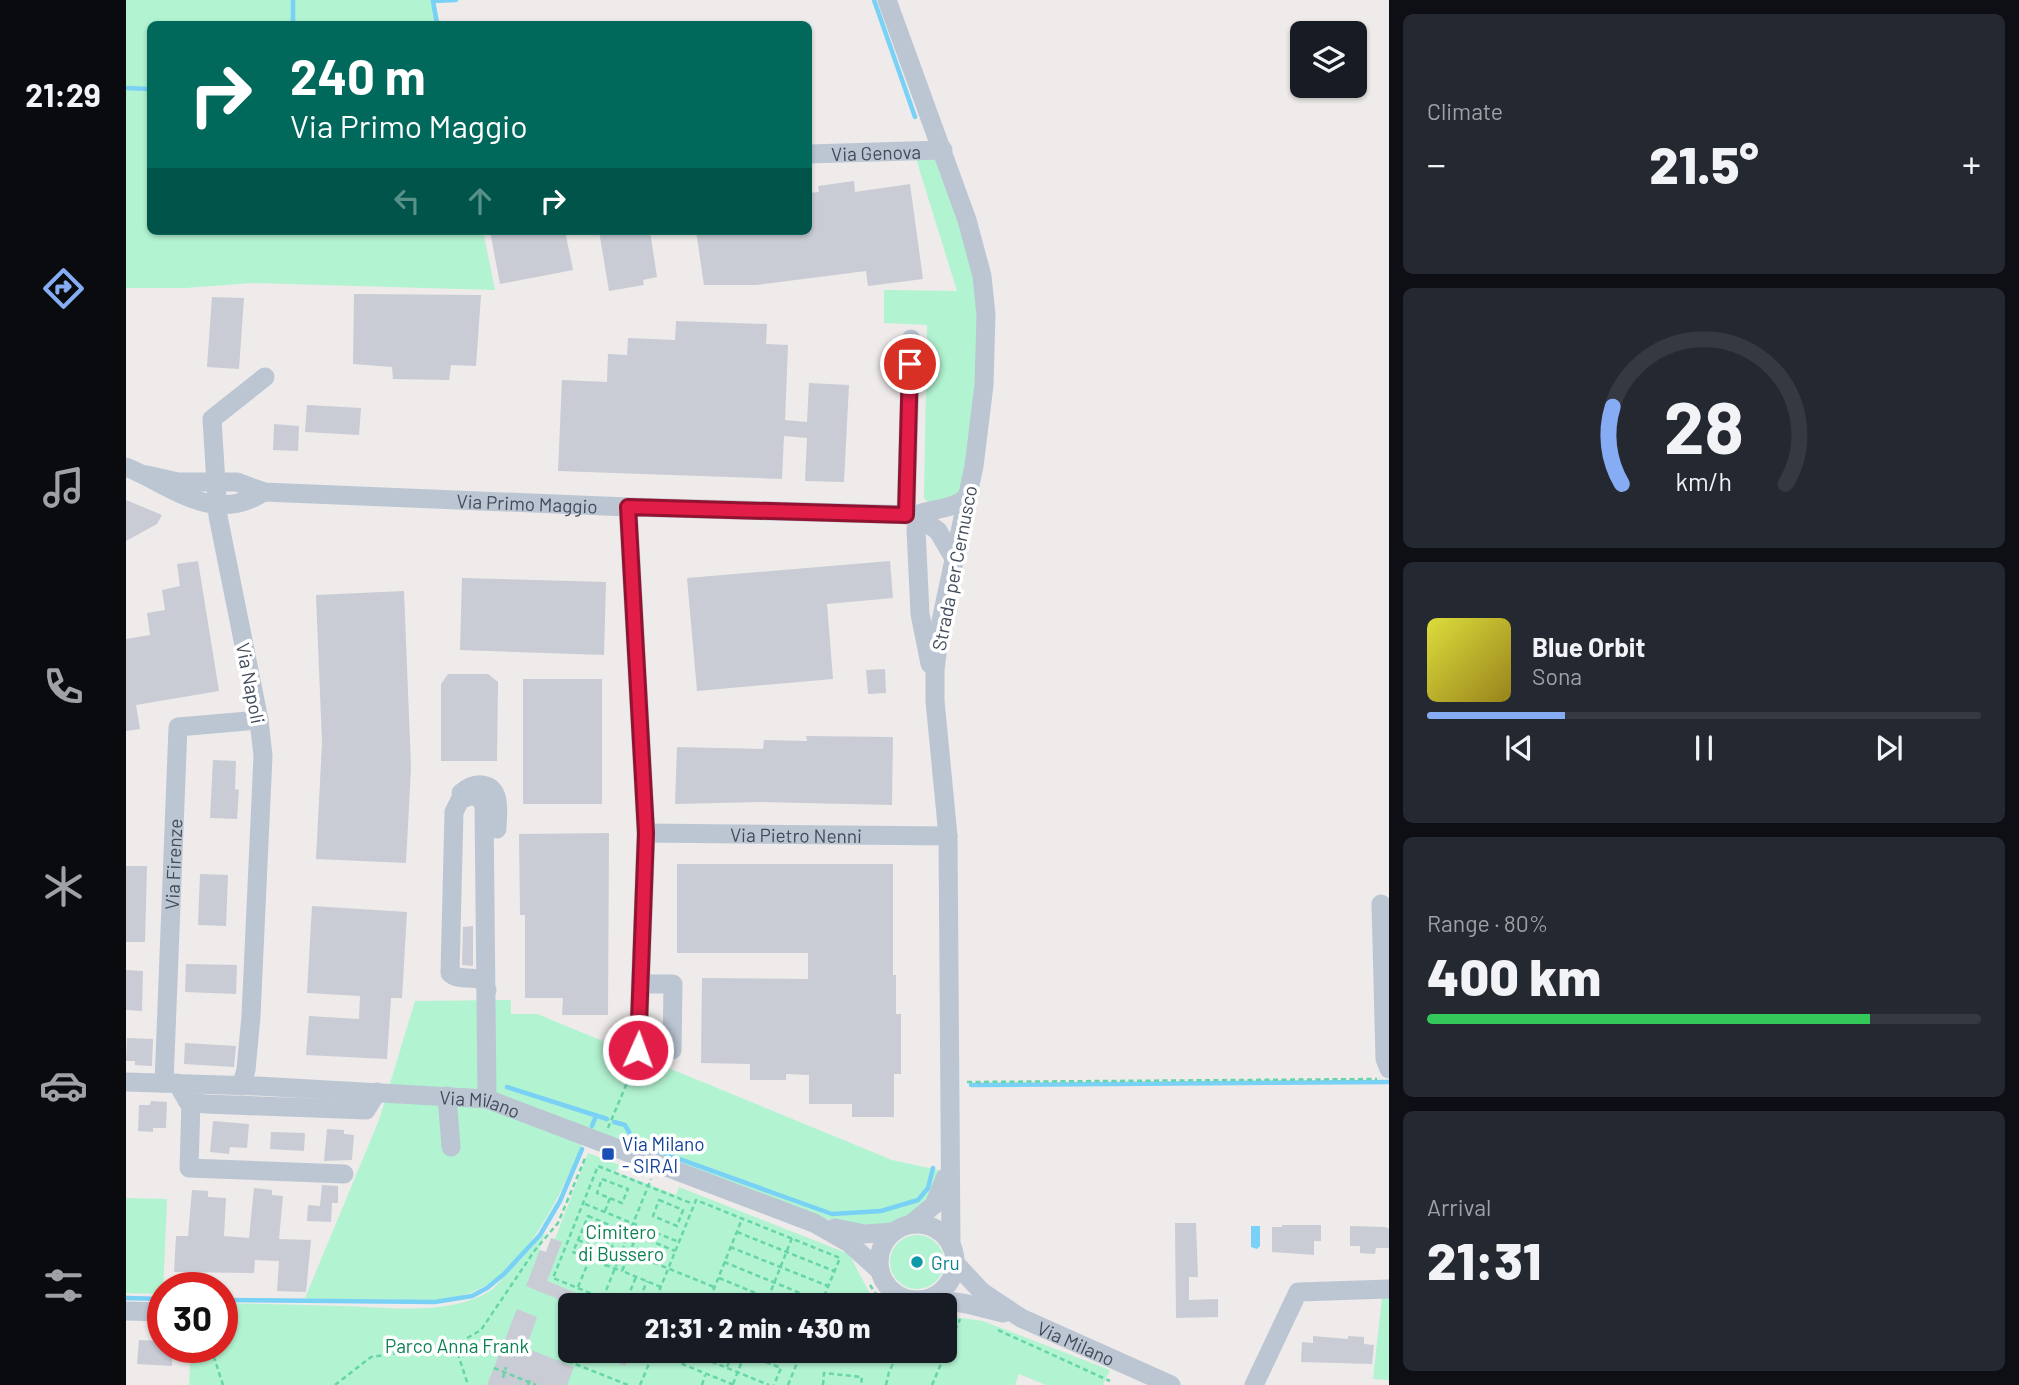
<!DOCTYPE html>
<html lang="en">
<head>
<meta charset="utf-8">
<style>
	:root { --surface:#171b24; --page:#242831; --text:#f1f3f6; --muted:#9ea1a6; --line:#363941; --accent:#86acf3 }
	body { margin:0; font-family:Barlow,sans-serif; background:var(--page); color:var(--text); height:100vh; display:flex; flex-direction:column; font-size:26px; white-space:nowrap }
	* { box-sizing:border-box; margin:0 }
	p { font-size:23px; color:var(--muted) }
	.icon { flex:none; width:38px; height:38px; fill:none; stroke:currentColor; stroke-width:2; stroke-linecap:round; stroke-linejoin:round }
	.map { position:relative; flex:1; overflow:hidden }
	.details { display:flex; flex-direction:column; gap:14px; padding:14px; background:#0d0f14; width:630px }
	.details>* { flex:none }
	.hud { position:absolute; left:21px; top:21px; width:665px; height:214px; border-radius:10px; box-shadow:0 2px 5px #0004; background:#00695c; color:#fff; overflow:hidden }
	.buttons { position:absolute; left:1164px; top:21px; display:grid; gap:14px }
	.buttons a { display:grid; place-items:center; width:77px; height:77px; border-radius:10px; background:var(--surface); box-shadow:0 2px 5px #0004; font-size:35px }
	.speed { position:absolute; left:21px; top:1272px; display:flex; gap:14px; font-size:35px; font-weight:700; text-align:center }
	.speed>* { display:grid; place-content:center; width:91px; height:91px; border-radius:50%; background:var(--surface); box-shadow:0 2px 5px #0004; line-height:1 }
	.speed .limit { border:10px solid #d22; background:#fff; color:#111 }
	.pin { position:absolute; display:grid; place-items:center; width:60px; height:60px; color:#fff; margin:-30px; border:4px solid #fff; border-radius:50%; box-shadow:0 2px 7px #0007 }
	.me { position:absolute; width:77px; margin:-38px; rotate:2deg; stroke-linejoin:round; filter:drop-shadow(0 0 5px #0008) }
	.turn { display:flex; align-items:center; gap:24px; height:147px; padding:0 28px; font-size:32px }
	.turn .icon { width:91px; height:91px; stroke-width:2.5 }
	.turn b { display:block; font-size:49px; line-height:60px }
	.lanes { display:flex; align-items:center; height:66px; padding:0 28px; background:#0003; justify-content:center; gap:35px; direction:ltr }
	.lanes .off { opacity:.35 }
	.big { font-size:52px; font-weight:800; line-height:1.1 }
	.details .card { flex:1; display:flex; flex-direction:column; justify-content:center; gap:10px; min-width:0; padding:0 24px; border-radius:10px; background:var(--page) }
	.details .dial { align-items:center; gap:0 }
	.dial svg { height:182px; overflow:visible; fill:none; stroke:var(--line); stroke-width:7; stroke-linecap:round; text-anchor:middle }
	.dial text { fill:var(--text); stroke:none }
	.song { display:flex; align-items:center; gap:21px }
	.cover { width:84px; height:84px; border-radius:10px; background:linear-gradient(135deg,hsl(60 70% 55%),hsl(50 70% 35%)) }
	.played { height:7px; border-radius:4px; background:linear-gradient(90deg,var(--accent) 25%,var(--line) 25%) }
	.keys { display:flex; justify-content:space-around; direction:ltr }
	.heat { display:flex; justify-content:space-between; align-items:center; font-size:38px; direction:ltr }
	.charge { height:10px; border-radius:5px; background:linear-gradient(90deg,#34c759 80%,var(--line) 0) }
	.trip { position:absolute; left:432px; top:1293px; width:399px; height:70px; border-radius:10px; background:var(--surface); box-shadow:0 2px 5px #0004; font-weight:800; line-height:70px; text-align:center }
	main { display:flex; flex:1; min-height:0 }
	.menu { display:flex; flex-direction:column; width:126px; justify-content:space-around; align-items:center; background:#090b0e; color:var(--muted) }
	.menu .icon { width:49px; height:49px }
	.menu .on { color:var(--accent) }
	.menu b { font-size:32px; color:var(--text) }
	.map>svg:first-child { display:block }
</style>
</head>
<body>
<main>
<nav class="menu">
<b>21:29</b>
<svg class="icon on" aria-label="directions" viewBox="0 0 24 24"><path d="M12 3l9 9-9 9-9-9zM9 14v-3h6M13 9l2 2-2 2"/></svg>
<svg class="icon" aria-label="music" viewBox="0 0 24 24"><path d="M9 18V5l10-2v13"/><circle cx="6" cy="18" r="3"/><circle cx="16" cy="16" r="3"/></svg>
<svg class="icon" aria-label="phone" viewBox="0 0 24 24"><path d="M5 4h4l2 5-3 2q2 4 5 5l2-3 5 2v4C11 20 4 13 5 4z"/></svg>
<svg class="icon" aria-label="climate" viewBox="0 0 24 24"><path d="M12 3v18M4 7l16 10M4 17L20 7"/></svg>
<svg class="icon" aria-label="car" viewBox="0 0 24 24"><path d="M5 17H2v-5l4-1 3-4h7l3 4 3 1v5h-3M9 17h6M6 11h13"/><circle cx="7" cy="17" r="2"/><circle cx="17" cy="17" r="2"/></svg>
<svg class="icon" aria-label="filters" viewBox="0 0 24 24"><path d="M4 7h16M4 17h16"/><circle cx="9" cy="7" r="2"/><circle cx="15" cy="17" r="2"/></svg>
</nav>
<div class="map">
<svg width="1263" height="1385" viewBox="0 0 1263 1385">
	<rect width="100%" height="100%" fill="#eeebea"/>
	<g fill="#b2f3d1">
		<path d="M0,0H339L309,1L314,24H24V231H357L369,290L126,283L59,288H0Z"/>
		<path d="M815,151L854,276L843,493L802,502L798,498L801,325L758,323V290L831,291L788,152Z"/>
		<path d="M385,1000V1014H411L766,1160L817,1171L811,1189L779,1218L761,1225L721,1226L461,1133C438,1187 403,1271 344,1293C316,1303 283,1300 254,1299C229,1299 203,1301 179,1298L253,1120L289,1001Z"/>
		<path d="M462,1153L493,1165L490,1172L550,1195L553,1187L723,1254L744,1294L756,1305L444,1306V1351H819V1316H821L857,1321L984,1370L977,1385H920L893,1374L889,1385H63L65,1348H96V1303C136,1304 175,1305 215,1306C263,1307 325,1317 367,1289L419,1233L413,1250L420,1252L425,1238L429,1239Z"/>
		<path d="M0,1198L41,1199L37,1294L0,1293Z"/>
		<circle cx="791" cy="1262" r="27"/>
		<path d="M1256,1297H1263V1380L1247,1379Z"/>
	</g>
	<path fill="#79d1f6" d="M1125,1226H1134V1246L1131,1249L1125,1247Z"/>
	<g fill="none" stroke-linecap="round" stroke-linejoin="round">
		<g stroke="#79d1f6" stroke-width="4.5">
			<path d="M167,0V24"/>
			<path d="M748,0L789,117"/>
			<path d="M311,24L307,1L330,0"/>
			<path d="M0,88L24,89"/>
			<path d="M845,1085L1263,1082"/>
			<path d="M381,1087L481,1119"/>
			<path d="M488,1122L499,1125L509,1143L706,1214L755,1211L792,1200L802,1188L807,1168"/>
			<path d="M466,1126L470,1116"/>
			<path d="M0,1298L37,1299"/>
			<path d="M96,1300L309,1302L346,1296L361,1288L378,1274L414,1235L434,1201L456,1149"/>
		</g>
	</g>
	<g fill="#c9ccd4">
		<path d="M728,181L729,192L784,184L797,279L742,286L740,271L630,285H578L570,231H682V193L693,192L692,186Z"/>
		<path d="M364,231H439L447,270L374,284Z"/>
		<path d="M473,231H524L531,277L517,280L518,285L483,291Z"/>
		<path d="M228,294L355,295L350,366L325,365L323,380L267,379L266,367L227,364Z"/>
		<path d="M86,297L118,298L113,369L81,367Z"/>
		<path d="M550,321L641,324L640,344L662,345L659,420L681,422L683,383L723,385L718,482L679,481L681,438L658,436L656,479L432,471L436,380L481,382L482,354L501,355L502,338L549,340Z"/>
		<path d="M181,405L235,408L233,435L179,432Z"/>
		<path d="M148,424L173,426L172,451L147,450Z"/>
		<path d="M0,500L36,515L31,524L0,541Z"/>
		<path d="M72,561L93,691L10,705L14,729L0,731V639L24,635L21,613L39,610L36,590L54,586L51,564Z"/>
		<path d="M764,561L767,598L701,604L707,679L571,691L561,578Z"/>
		<path d="M336,578L480,582L478,655L334,650Z"/>
		<path d="M278,591L285,767L280,863L190,859L196,743L190,595Z"/>
		<path d="M759,669L760,693L742,694L740,670Z"/>
		<path d="M322,674H362L372,682L371,761H315V684Z"/>
		<rect x="397" y="679" width="79" height="125"/>
		<path d="M680,736L767,737L766,805L636,802L549,804L551,747L637,749L638,740L681,741Z"/>
		<path d="M87,760L110,761L109,789L113,790L111,819L84,818Z"/>
		<path d="M483,833L482,1015H436L437,998H399V915H394L393,834Z"/>
		<path d="M551,864H767V975H770V1014H775V1074H768V1117H726V1104H683V1075L660,1074V1080H624V1064L575,1063L576,978L682,979V953H551Z"/>
		<path d="M0,866H21L19,942H0Z"/>
		<path d="M74,874L102,875L100,926L72,925Z"/>
		<path d="M186,906L281,912L276,998H265L261,1059L180,1055L183,1016L233,1019L234,996L181,993Z"/>
		<path d="M347,926V966L336,965L337,927Z"/>
		<path d="M60,964L111,965L110,994L59,992Z"/>
		<path d="M0,970L17,971L16,1011L0,1010Z"/>
		<path d="M1,1038L27,1039L26,1066L9,1065V1061H0Z"/>
		<path d="M59,1043L110,1046L108,1067L58,1064Z"/>
		<path d="M25,1101L41,1102L40,1128H27V1132L12,1131L13,1105H24Z"/>
		<path d="M87,1121L123,1124L121,1148L104,1147L103,1154L84,1152Z"/>
		<path d="M201,1129L218,1130V1134L228,1135L226,1160L198,1161Z"/>
		<path d="M145,1132L179,1133L178,1151L144,1149Z"/>
		<path d="M196,1185L212,1186V1203H206L205,1222L181,1221L182,1205L194,1206Z"/>
		<path d="M128,1188L146,1190V1195L157,1196L153,1239L185,1240L180,1292L151,1291L153,1261L129,1260L128,1273L48,1272L50,1236H62L66,1190L82,1191V1197L100,1198L98,1236L123,1238Z"/>
		<path d="M1049,1223H1070L1072,1277H1063V1300L1092,1299V1317L1050,1318Z"/>
		<path d="M1156,1225H1195V1241H1188V1255L1146,1252V1227H1156Z"/>
		<path d="M1224,1226L1260,1227L1263,1229V1248H1250L1249,1254L1234,1253V1246H1224Z"/>
		<path d="M425,1238L436,1242L421,1281L482,1306H449L400,1286L414,1250L420,1252Z"/>
		<path d="M391,1309L411,1317L400,1348L448,1367L441,1385H361Z"/>
		<path d="M1187,1336L1222,1339V1336L1238,1337V1344L1248,1345L1246,1364L1175,1362L1176,1342L1187,1343Z"/>
		<path d="M13,1340L37,1341V1348H47L46,1366L11,1364Z"/>
		<path d="M463,1351H505L499,1366Z"/>
	</g>
	<g fill="none" stroke-linecap="round" stroke-linejoin="round">
		<g stroke="#66d5a8" stroke-width="2.5" stroke-dasharray="5 3.5" stroke-linecap="butt">
			<path d="M841,1082L1251,1079"/>
			<path d="M482,1128L508,1066"/>
			<path d="M476,1179L502,1189L496,1203L471,1193Z"/>
			<path d="M533,1200L557,1210L551,1226L527,1216Z"/>
			<path d="M459,1204L553,1242"/>
			<path d="M479,1211L484,1198"/>
			<path d="M462,1216L493,1229L479,1265L447,1252Z"/>
			<path d="M455,1231L487,1244"/>
			<path d="M611,1232L708,1271"/>
			<path d="M452,1240L483,1253"/>
			<path d="M604,1247L702,1286"/>
			<path d="M504,1253L588,1287"/>
			<path d="M598,1262L696,1302"/>
			<path d="M479,1265L496,1271"/>
			<path d="M593,1278L661,1306"/>
			<path d="M744,1285L752,1297L763,1306"/>
			<path d="M452,1287L464,1258"/>
			<path d="M535,1287L496,1271L511,1235L549,1251"/>
			<path d="M585,1295L611,1306"/>
			<path d="M477,1298L525,1179"/>
			<path d="M496,1306L427,1278L472,1166L567,1204"/>
			<path d="M498,1306L510,1277"/>
			<path d="M511,1306L521,1281"/>
			<path d="M527,1306L570,1200L714,1258L694,1306"/>
			<path d="M546,1306L549,1297"/>
			<path d="M581,1306L616,1219"/>
			<path d="M639,1306L666,1238"/>
			<path d="M872,1330L984,1381"/>
			<path d="M329,1345L342,1385"/>
			<path d="M444,1347L439,1360L502,1385"/>
			<path d="M85,1348L97,1385"/>
			<path d="M524,1351L608,1385"/>
			<path d="M635,1351L632,1359L655,1368L648,1385"/>
			<path d="M667,1351L675,1354"/>
			<path d="M562,1352L643,1385"/>
			<path d="M557,1364L562,1351"/>
			<path d="M601,1367L607,1351"/>
			<path d="M368,1368L410,1385"/>
			<path d="M377,1378L380,1367"/>
			<path d="M607,1384L620,1351"/>
			<path d="M209,1385L245,1357L329,1345L355,1330L409,1250L432,1223L460,1156"/>
			<path d="M402,1385L405,1377"/>
			<path d="M514,1385L528,1352"/>
			<path d="M576,1385L579,1375"/>
			<path d="M662,1385L676,1351"/>
			<path d="M697,1385L698,1373L736,1377L735,1385"/>
			<path d="M760,1385L763,1372L773,1351"/>
			<path d="M806,1385L834,1319"/>
		</g>
		<g stroke="#bcc6d3" stroke-width="19">
			<path d="M761,0L841,220L856,276L860,315L858,385L848,466L815,621L809,670V701L822,836L825,1246"/>
			<path id="s1" d="M682,154L817,150"/>
			<path d="M0,467C47,486 86,525 138,492"/>
			<path id="s2" d="M21,475L52,482H111L138,492L502,507L790,515C808,508 829,510 843,495"/>
			<path d="M502,507L520,833L512,1050H546L547,984H514"/>
			<path d="M780,515L785,339"/>
			<path d="M790,515L812,531L829,560"/>
			<path d="M790,529L794,614L804,664"/>
			<path d="M335,793C341,788 348,784 356,785C377,788 371,815 371,829"/>
			<path id="s3" d="M520,833L822,836"/>
			<path d="M1255,904L1259,1059L1263,1069"/>
			<path d="M361,990C357,970 335,984 324,973L328,812L334,800L346,795L354,799L358,805L361,1099"/>
			<path id="s4" d="M0,1082L131,1086L361,1099L688,1223L723,1243L753,1270"/>
			<path id="s5" d="M38,1083L52,727L133,720"/>
			<path d="M51,1083L62,1102L80,1104L240,1110L251,1092"/>
			<path d="M115,1086L120,1070L125,1016L137,756L133,720L92,516L86,419L139,377"/>
			<path d="M321,1096L325,1147"/>
			<path d="M65,1103L63,1168L218,1174"/>
			<circle cx="791" cy="1262" r="38"/>
			<path d="M785,1224L808,1205L819,1178"/>
			<path d="M709,1228L739,1234L767,1232"/>
			<path id="s6" d="M829,1263L856,1292L895,1318L1045,1385"/>
			<path d="M804,1298L841,1304L877,1313"/>
			<path d="M0,1311L37,1312"/>
			<path d="M1128,1385L1172,1292L1263,1289"/>
		</g>
	</g>
	<g fill="none" stroke-linecap="round" stroke-linejoin="round">
		<defs>
			<path id="route" d="M512,1050L520,833L502,507L780,515L784,364"/>
		</defs>
		<use href="#route" stroke="#92132f" stroke-width="18"/>
		<use href="#route" stroke="#e11d48" stroke-width="12"/>
	</g>
	<rect fill="#1a4fb4" stroke="#fff" stroke-width="2.5" x="475" y="1147" width="14" height="14" rx="3.5"/>
	<circle fill="#0f9aa8" stroke="#fff" stroke-width="2.5" cx="791" cy="1262" r="7"/>
	<g text-anchor="middle" dominant-baseline="central" stroke-width="7" stroke-linejoin="round" paint-order="stroke">
		<g font-size="19" fill="#414c5a" stroke="#fff">
			<text stroke="none"><textPath href="#s1" startOffset="68">Via Genova</textPath></text>
			<text stroke="none"><textPath href="#s2" startOffset="383">Via Primo Maggio</textPath></text>
			<text transform="translate(828 568) rotate(-79)">Strada per Cernusco</text>
			<text transform="translate(125 683) rotate(79)">Via Napoli</text>
			<text stroke="none"><textPath href="#s3" startOffset="150">Via Pietro Nenni</textPath></text>
			<text stroke="none"><textPath href="#s5" startOffset="219">Via Firenze</textPath></text>
			<text stroke="none"><textPath href="#s4" startOffset="355">Via Milano</textPath></text>
			<text stroke="none"><textPath href="#s6" startOffset="147">Via Milano</textPath></text>
		</g>
		<g font-size="19" fill="#164399" stroke="#fff" text-anchor="start">
			<text x="496" y="1143">Via Milano<tspan x="496" dy="22">- SIRAI</tspan></text>
		</g>
		<g font-size="19" fill="#0c8251" stroke="#fff">
			<text x="495" y="1231">Cimitero<tspan x="495" dy="22">di Bussero</tspan></text>
			<text x="331" y="1345">Parco Anna Frank</text>
		</g>
		<g font-size="19" fill="#0d838f" stroke="#fff" text-anchor="start">
			<text x="805" y="1262">Gru</text>
		</g>
	</g>
</svg>
<div class="buttons">
<a><svg class="icon" aria-label="layers" viewBox="0 0 24 24"><path d="M12 4l9 5-9 5-9-5zM3 14l9 5 9-5"/></svg></a>
</div>
<div class="speed"><div class="limit">30</div></div>
<div class="pin" style="left:784px;top:364px;background:#d93025"><svg class="icon" aria-label="arrive" viewBox="0 0 24 24"><path d="M6 21V4h12l-3 4 3 4H6"/></svg></div>
<svg class="me" style="left:512px;top:1050px" viewBox="-20 -20 40 40"><circle r="17" fill="#e11d48" stroke="#fff" stroke-width="3"/><path d="M0-11L8 9 0 5-8 9z" fill="#fff"/></svg>
<div class="trip">21:31 · 2 min · 430 m</div>
<div class="hud">
<div class="turn"><svg class="icon" aria-label="right" viewBox="0 0 24 24"><path d="M7 20v-9h11M14 6l5 5-5 5"/></svg><div><b>240 m</b>Via Primo Maggio</div></div>
<div class="lanes"><svg class="icon off" aria-label="left" viewBox="0 0 24 24"><path d="M17 20v-9H6M10 6l-5 5 5 5"/></svg><svg class="icon off" aria-label="ahead" viewBox="0 0 24 24"><path d="M12 20V5M6 11l6-6 6 6"/></svg><svg class="icon" aria-label="right" viewBox="0 0 24 24"><path d="M7 20v-9h11M14 6l5 5-5 5"/></svg></div>
</div>
</div>
<section class="details">
<div class="card"><p>Climate</p>
<div class="heat"><a>−</a><b class="big">21.5°</b><a>+</a></div>
</div>
<div class="card dial"><svg viewBox="0 0 100 80">
<path d="M14 69A42 42 0 1 1 86 69"/>
<path d="M14 69A42 42 0 0 1 10 35" stroke="#86acf3"/>
<text x="50" y="56" font-size="32" font-weight="700">28</text>
<text x="50" y="72" font-size="11">km/h</text>
</svg></div>
<div class="card">
<div class="song"><i class="cover"></i><div><b>Blue Orbit</b><p>Sona</p></div></div>
<div class="played"></div>
<div class="keys"><svg class="icon" aria-label="previous" viewBox="0 0 24 24"><path d="M18 5L8 12l10 7zM5 5v14"/></svg><svg class="icon" aria-label="pause" viewBox="0 0 24 24"><path d="M8 5v14M16 5v14"/></svg><svg class="icon" aria-label="next" viewBox="0 0 24 24"><path d="M6 5l10 7-10 7zM19 5v14"/></svg></div>
</div>
<div class="card"><p>Range · 80%</p><b class="big">400 km</b><div class="charge"></div></div>
<div class="card"><p>Arrival</p><b class="big">21:31</b></div>
</section>
</main>
</body>
</html>
